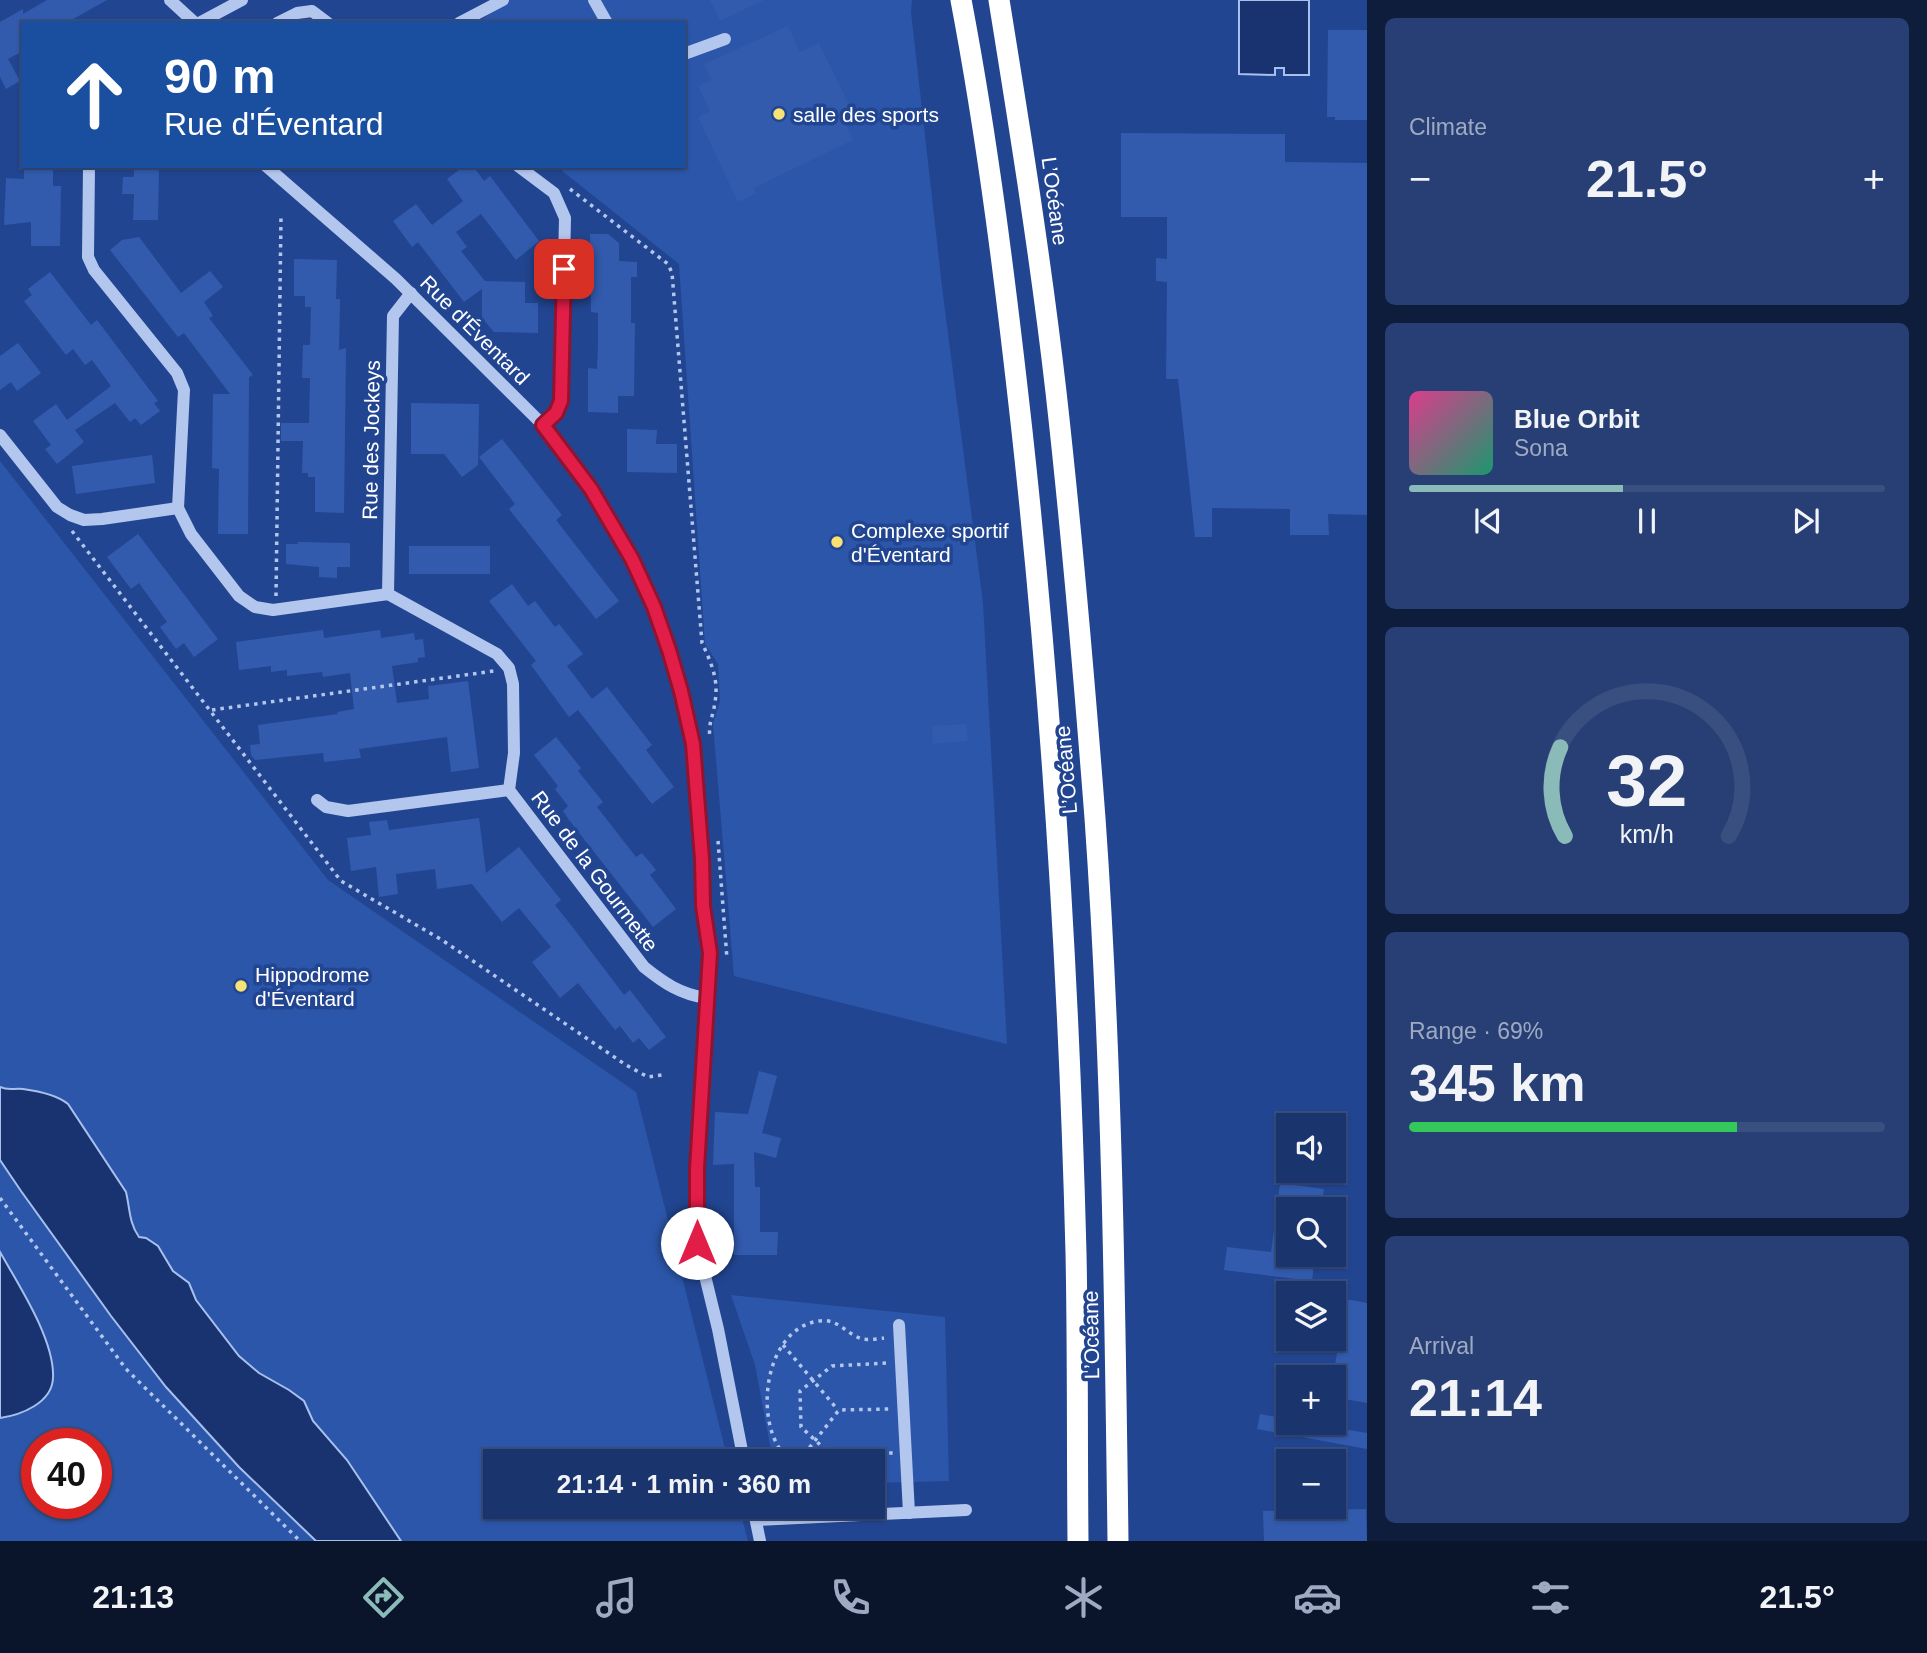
<!DOCTYPE html>
<html lang="en">
<head>
<meta charset="utf-8">
<style>
	:root { --surface:#1a346d; --page:#273f75; --text:#f1f3f6; --muted:#9faac2; --line:#384f80; --accent:#8bbbb9 }
	body { margin:0; font-family:Arial,sans-serif; background:var(--page); color:var(--text); height:100vh; display:flex; flex-direction:column; font-size:26px; white-space:nowrap }
	* { box-sizing:border-box; margin:0 }
	p { font-size:23px; color:var(--muted) }
	.icon { flex:none; width:38px; height:38px; fill:none; stroke:currentColor; stroke-width:2; stroke-linecap:round; stroke-linejoin:round }
	.map { position:relative; flex:1; overflow:hidden }
	.drawer { display:flex; flex-direction:column; gap:18px; padding:18px; background:#0e1d3c; width:560px }
	.drawer>* { flex:none }
	.hud { position:absolute; left:21px; top:21px; width:665px; height:147px; border-radius:0px; box-shadow:0 2px 5px #0004,0 0 0 2px var(--line); background:#1a4fa0; color:#fff; overflow:hidden }
	.controls { position:absolute; left:1276px; top:1113px; display:grid; gap:14px }
	.controls a { display:grid; place-items:center; width:70px; height:70px; border-radius:0px; background:var(--surface); box-shadow:0 2px 5px #0004,0 0 0 2px var(--line); font-size:35px }
	.speed { position:absolute; left:21px; top:1428px; display:flex; gap:14px; font-size:35px; font-weight:700; text-align:center }
	.speed>* { display:grid; place-content:center; width:91px; height:91px; border-radius:50%; background:var(--surface); box-shadow:0 2px 5px #0004,0 0 0 2px var(--line); line-height:1 }
	.speed .limit { border:10px solid #d22; background:#fff; color:#111 }
	.pin { position:absolute; display:grid; place-items:center; width:60px; height:60px; color:#fff; margin:-30px; border-radius:14px; box-shadow:0 4px 10px #0006 }
	.me { position:absolute; width:77px; margin:-38px; rotate:0deg; stroke-linejoin:round; filter:drop-shadow(0 0 5px #0008) }
	.turn { display:flex; align-items:center; gap:24px; height:147px; padding:0 28px; font-size:32px }
	.turn .icon { width:91px; height:91px; stroke-width:2.5 }
	.turn b { display:block; font-size:49px; line-height:60px }
	.big { font-size:52px; font-weight:800; line-height:1.1 }
	.drawer .widget { flex:1; display:flex; flex-direction:column; justify-content:center; gap:10px; min-width:0; padding:0 24px; border-radius:10px; background:var(--page) }
	.drawer .dial { align-items:center; gap:0 }
	.dial svg { height:182px; overflow:visible; fill:none; stroke:var(--line); stroke-width:7; stroke-linecap:round; text-anchor:middle }
	.dial text { fill:var(--text); stroke:none }
	.song { display:flex; align-items:center; gap:21px }
	.cover { width:84px; height:84px; border-radius:10px; background:linear-gradient(135deg,hsl(330 70% 55%),hsl(160 70% 35%)) }
	.played { height:7px; border-radius:4px; background:linear-gradient(90deg,var(--accent) 45%,var(--line) 45%) }
	.keys { display:flex; justify-content:space-around; direction:ltr }
	.heat { display:flex; justify-content:space-between; align-items:center; font-size:38px; direction:ltr }
	.charge { height:10px; border-radius:5px; background:linear-gradient(90deg,#34c759 69%,var(--line) 0) }
	.trip { position:absolute; left:483px; top:1449px; width:402px; height:70px; border-radius:0px; background:var(--surface); box-shadow:0 2px 5px #0004,0 0 0 2px var(--line); font-weight:800; line-height:70px; text-align:center }
	.tabs { display:flex; height:112px; justify-content:space-around; align-items:center; background:#0a152c; color:var(--muted) }
	.tabs .icon { width:49px; height:49px }
	.tabs .selected { color:var(--accent) }
	.tabs b { font-size:32px; color:var(--text) }
	main { display:flex; flex:1; min-height:0 }
	.map>svg:first-child { display:block }
</style>
</head>
<body>
<main>
<div class="map">
<svg width="1367" height="1541" viewBox="0 0 1367 1541">
	<rect width="100%" height="100%" fill="#224591"/>
	<g fill="#2c56a9" fill-rule="evenodd">
		<path d="M508,0H912L911,12L943,295L983,603L1007,1044L734,976L713,724L720,701L718,664L705,644L679,264L556,166H684V23H477Z"/>
		<path d="M0,461L328,880L636,1092L728,1461H495V1507H739L748,1541H0ZM37,1444H96V1503H37Z"/>
		<path d="M731,1295L945,1317L949,1481L873,1483V1461H773L755,1365Z"/>
	</g>
	<g fill="#183370" stroke="#a7c0ee" stroke-width="2">
		<path d="M1239,0H1309V75H1284V68H1275V75L1239,74Z"/>
		<path d="M0,1087C8,1091 14,1088 23,1089C38,1091 57,1095 68,1104L126,1192C130,1209 129,1223 139,1237L146,1238L158,1246L173,1271L189,1283L196,1300L239,1356L259,1373L289,1390L304,1401L313,1421L347,1460L401,1541H316L239,1467L166,1387L111,1316L21,1191L0,1160Z"/>
		<path d="M0,1252C18,1284 55,1340 53,1378C52,1403 21,1415 0,1418Z"/>
	</g>
	<g fill="#325bae">
		<path d="M47,0H107L66,23H23V51L8,59L20,81L6,89L0,77V22L23,9V14Z"/>
		<path d="M710,0H764L720,21Z"/>
		<path d="M788,26L800,52L819,43L855,117L845,122L853,140L754,188L756,193L738,202L698,117L710,111L698,86L712,80L704,64Z"/>
		<path d="M1328,30H1367V120H1335V117H1327Z"/>
		<path d="M1121,133L1285,134V162L1367,163V515L1328,514L1329,535H1290V509L1212,508V537H1195L1178,379H1166L1167,282L1156,281V258L1167,259V217H1121Z"/>
		<path d="M24,166H53V186H61L60,246H31V222L4,225L6,178L24,179Z"/>
		<path d="M134,166H159L158,220H133L134,194H122L123,177H134Z"/>
		<path d="M464,166H473L484,181L490,176L539,241L516,260L481,214L456,232L467,247L461,251L485,281L525,282V303H538V333L494,332L482,318V289L464,302L418,242L412,247L393,221L416,204L432,225L463,201L447,179Z"/>
		<path d="M590,234H608L619,243V261L637,262V277H631V323H635L634,396H618V413L588,412V368L597,369L598,346V313L591,312Z"/>
		<path d="M139,237L181,293L210,271L223,287L204,302L213,316L209,318L253,375L249,377L248,534H218L219,469L212,468L213,394H230L184,333L178,337L110,250L122,240Z"/>
		<path d="M294,259L337,260L336,299H340L339,350L346,348L344,513L315,512V477H308V473H302L303,441H281V423H309L310,378H302L303,345H310L311,307H305V296H294Z"/>
		<path d="M50,272L91,325L97,320L158,401L154,403L160,411L141,425L135,418L130,422L115,403L75,430L84,442L57,464L45,449L51,445L33,421L56,404L67,420L111,386L92,360L85,365L73,349L66,355L24,301L32,295L28,289Z"/>
		<path d="M18,343L41,373L17,391L11,382L0,390V356Z"/>
		<path d="M411,403L479,404L478,465L462,477L444,454H411Z"/>
		<path d="M627,429L657,430L656,444H677V473L627,472Z"/>
		<path d="M502,439L562,515L556,520L619,601L596,619L509,509L515,504L479,457Z"/>
		<path d="M152,455L155,483L76,494L72,466Z"/>
		<path d="M138,534L218,639L194,657L184,643L176,649L160,627L167,622L139,583L131,589L107,557Z"/>
		<path d="M298,542L350,543V567H337V578L319,577V567L286,564V544H298Z"/>
		<rect x="409" y="546" width="81" height="28"/>
		<path d="M512,584L528,606L535,601L555,627L559,624L583,654L567,666L592,699L607,687L652,745L646,750L674,787L652,804L578,710L569,717L531,665L536,661L489,601Z"/>
		<path d="M323,630L324,638L380,630L381,638L414,633L415,640L423,639L425,657L418,658V662L392,666L397,703L429,699L428,686L468,681L479,768L451,772L447,737L359,749L361,758L324,762L323,753L255,760L251,755L250,745L260,744L258,725L338,714L337,712L354,709L350,673L323,677L322,672L287,676V670L271,672V666L239,670L236,642Z"/>
		<path d="M966,724L968,741L933,744L932,726Z"/>
		<path d="M556,737L581,768L578,771L603,802L597,807L636,857L642,853L656,870L650,875L676,909L653,927L569,820L563,811L568,806L555,789L558,786L534,755Z"/>
		<path d="M479,818L486,873L519,847L561,900L555,905L574,929L624,995L630,990L666,1037L649,1050L639,1038L633,1043L620,1026L615,1030L578,983L560,998L532,962L551,947L519,908L502,922L472,884L437,889L435,869L396,874L398,894L379,897L376,867L351,871L347,838L371,835L369,822L387,820L389,830Z"/>
		<path d="M759,1071L777,1076L762,1133L781,1138L776,1158L754,1152L755,1187H760V1232H778L777,1255H734V1164L713,1165L715,1112L748,1114Z"/>
		<path d="M1280,1183L1324,1189L1321,1209H1288V1255H1315L1312,1281L1224,1270L1227,1247L1271,1252Z"/>
		<path d="M1346,1299L1367,1303V1403L1334,1397V1371L1341,1329L1334,1328V1312L1344,1314Z"/>
		<path d="M1260,1414L1288,1419V1423H1307L1367,1433V1449L1257,1429Z"/>
		<path d="M1366,1509L1367,1541H1264L1263,1511Z"/>
	</g>
	<g fill="none" stroke-linecap="round" stroke-linejoin="round">
		<g stroke="#b3c6ed" stroke-width="3.5" stroke-dasharray="3.5 5" stroke-linecap="butt">
			<path d="M570,189L668,264L672,273L702,643C711,662 719,680 715,702C713,718 708,722 710,739"/>
			<path d="M72,531L341,881L442,940L626,1065L648,1077L662,1075"/>
			<path d="M276,596L281,216"/>
			<path d="M212,710L494,671"/>
			<path d="M718,841L727,959"/>
			<path d="M0,1198L126,1369L300,1541"/>
			<path d="M783,1345L838,1410"/>
			<path d="M886,1363L832,1366L800,1391L801,1427L830,1454L893,1453"/>
			<path d="M791,1461C751,1431 762,1328 819,1321C838,1318 846,1334 862,1339C868,1340 878,1339 884,1338"/>
			<path d="M799,1461L839,1410L891,1409"/>
		</g>
		<g stroke="#b3c6ed" stroke-width="12">
			<path d="M170,0L195,23"/>
			<path d="M594,0L607,23"/>
			<path d="M199,23L242,0"/>
			<path d="M277,23L297,13L312,11L328,23"/>
			<path d="M459,23L503,0"/>
			<path d="M684,54L725,39"/>
			<path d="M89,166L88,257L94,270L177,373L184,390L178,508L191,534L239,596L255,607L273,610L388,594L497,654L509,668L513,684L514,753L509,790L644,967C664,983 680,994 706,998"/>
			<path d="M266,166L396,279L543,425L591,489L632,559L654,607L681,691L693,744L702,859L703,906L710,953L697,1169V1243L718,1329L744,1461"/>
			<path d="M518,166L554,193L565,218L561,401L556,413L543,425"/>
			<path d="M0,435L57,507L70,515L84,520L102,519L178,508"/>
			<path d="M388,594L393,316L411,293"/>
			<path d="M317,800L326,807L348,811L509,790"/>
			<path d="M899,1325L909,1513"/>
			<path d="M753,1507L760,1541"/>
			<path d="M756,1520L966,1510"/>
		</g>
		<g stroke="#fff" stroke-width="21">
			<path d="M961,0C988,142 1006,287 1022,431C1052,704 1069,979 1076,1253C1078,1349 1077,1445 1078,1541"/>
			<path d="M999,0C1020,130 1041,261 1056,392C1072,534 1084,676 1095,818C1112,1059 1115,1300 1118,1541"/>
		</g>
	</g>
	<g fill="none" stroke-linecap="round" stroke-linejoin="round">
		<defs>
			<path id="route" d="M564,269L561,401L556,413L543,425L591,489L632,559L654,607L669,650L681,691L693,744L702,859L703,906L710,953L697,1169V1243"/>
		</defs>
		<use href="#route" stroke="#92132f" stroke-width="18"/>
		<use href="#route" stroke="#e11d48" stroke-width="12"/>
	</g>
	<g fill="#f9e275" stroke="#224591" stroke-width="2.5">
		<circle cx="779" cy="114" r="7"/>
		<circle cx="837" cy="542" r="7"/>
		<circle cx="241" cy="986" r="7"/>
	</g>
	<g text-anchor="middle" dominant-baseline="central" stroke-width="7" stroke-linejoin="round" paint-order="stroke">
		<g font-size="21" fill="#fff" stroke="#224591" text-anchor="start">
			<text x="793" y="114">salle des sports</text>
			<text x="851" y="530">Complexe sportif<tspan x="851" dy="24">d'Éventard</tspan></text>
			<text x="255" y="974">Hippodrome<tspan x="255" dy="24">d'Éventard</tspan></text>
		</g>
		<g font-size="21" fill="#fff" stroke="#224591">
			<text transform="translate(1055 201) rotate(82)">L’Océane</text>
			<text transform="translate(475 330) rotate(45)">Rue d'Éventard</text>
			<text transform="translate(371 440) rotate(-89)">Rue des Jockeys</text>
			<text transform="translate(1066 770) rotate(-95)">L’Océane</text>
			<text transform="translate(595 871) rotate(53)">Rue de la Gourmette</text>
			<text transform="translate(1091 1335) rotate(-91)">L’Océane</text>
		</g>
	</g>
</svg>
<div class="controls">
<a><svg class="icon" aria-label="sound" viewBox="0 0 24 24"><path d="M4 9h4l5-4v14l-5-4H4zM17 9q2 3 0 6"/></svg></a>
<a><svg class="icon" aria-label="search" viewBox="0 0 24 24"><circle cx="10" cy="10" r="6"/><path d="M15 15l6 6"/></svg></a>
<a><svg class="icon" aria-label="layers" viewBox="0 0 24 24"><path d="M12 4l9 5-9 5-9-5zM3 14l9 5 9-5"/></svg></a>
<a>+</a>
<a>−</a>
</div>
<div class="speed"><div class="limit">40</div></div>
<div class="pin" style="left:564px;top:269px;background:#d93025"><svg class="icon" aria-label="arrive" viewBox="0 0 24 24"><path d="M6 21V4h12l-3 4 3 4H6"/></svg></div>
<svg class="me" style="left:697px;top:1243px" viewBox="-20 -20 40 40"><circle r="19" fill="#fff"/><path d="M0-13L10 11 0 6-10 11z" fill="#e11d48"/></svg>
<div class="trip">21:14 · 1 min · 360 m</div>
<div class="hud">
<div class="turn"><svg class="icon" aria-label="ahead" viewBox="0 0 24 24"><path d="M12 20V5M6 11l6-6 6 6"/></svg><div><b>90 m</b>Rue d'Éventard</div></div>
</div>
</div>
<section class="drawer">
<div class="widget"><p>Climate</p>
<div class="heat"><a>−</a><b class="big">21.5°</b><a>+</a></div>
</div>
<div class="widget">
<div class="song"><i class="cover"></i><div><b>Blue Orbit</b><p>Sona</p></div></div>
<div class="played"></div>
<div class="keys"><svg class="icon" aria-label="previous" viewBox="0 0 24 24"><path d="M18 5L8 12l10 7zM5 5v14"/></svg><svg class="icon" aria-label="pause" viewBox="0 0 24 24"><path d="M8 5v14M16 5v14"/></svg><svg class="icon" aria-label="next" viewBox="0 0 24 24"><path d="M6 5l10 7-10 7zM19 5v14"/></svg></div>
</div>
<div class="widget dial"><svg viewBox="0 0 100 80">
<path d="M14 69A42 42 0 1 1 86 69"/>
<path d="M14 69A42 42 0 0 1 12 30" stroke="#8bbbb9"/>
<text x="50" y="56" font-size="32" font-weight="700">32</text>
<text x="50" y="72" font-size="11">km/h</text>
</svg></div>
<div class="widget"><p>Range · 69%</p><b class="big">345 km</b><div class="charge"></div></div>
<div class="widget"><p>Arrival</p><b class="big">21:14</b></div>
</section>
</main>
<nav class="tabs">
<b>21:13</b>
<svg class="icon selected" aria-label="directions" viewBox="0 0 24 24"><path d="M12 3l9 9-9 9-9-9zM9 14v-3h6M13 9l2 2-2 2"/></svg>
<svg class="icon" aria-label="music" viewBox="0 0 24 24"><path d="M9 18V5l10-2v13"/><circle cx="6" cy="18" r="3"/><circle cx="16" cy="16" r="3"/></svg>
<svg class="icon" aria-label="phone" viewBox="0 0 24 24"><path d="M5 4h4l2 5-3 2q2 4 5 5l2-3 5 2v4C11 20 4 13 5 4z"/></svg>
<svg class="icon" aria-label="climate" viewBox="0 0 24 24"><path d="M12 3v18M4 7l16 10M4 17L20 7"/></svg>
<svg class="icon" aria-label="car" viewBox="0 0 24 24"><path d="M5 17H2v-5l4-1 3-4h7l3 4 3 1v5h-3M9 17h6M6 11h13"/><circle cx="7" cy="17" r="2"/><circle cx="17" cy="17" r="2"/></svg>
<svg class="icon" aria-label="filters" viewBox="0 0 24 24"><path d="M4 7h16M4 17h16"/><circle cx="9" cy="7" r="2"/><circle cx="15" cy="17" r="2"/></svg>
<b>21.5°</b>
</nav>
</body>
</html>
